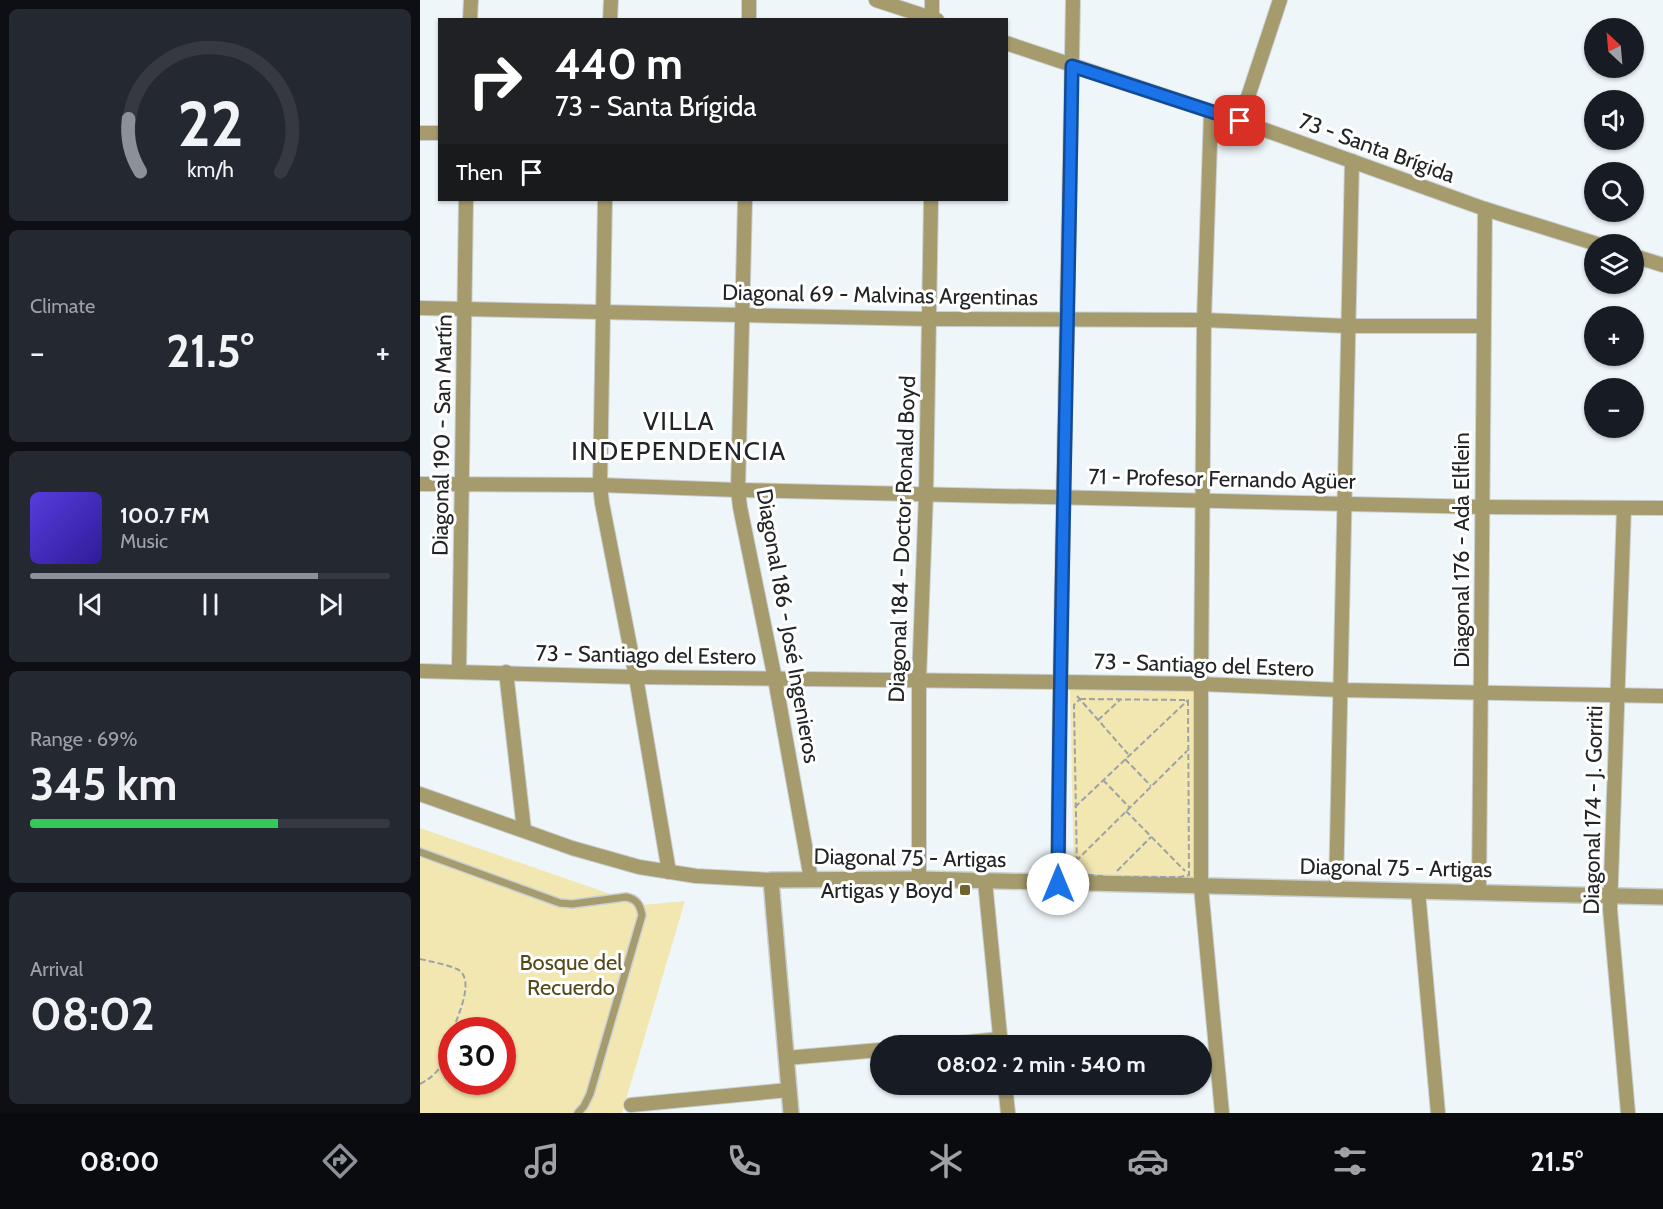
<!DOCTYPE html>
<html lang="en">
<head>
<meta charset="utf-8">
<style>
	:root { --surface:#171b24; --page:#242831; --text:#f1f3f6; --muted:#9ea1a6; --line:#363941; --accent:#8c9099 }
	body { margin:0; font-family:Cabin,sans-serif; background:var(--page); color:var(--text); height:100vh; display:flex; flex-direction:column; font-size:22px; white-space:nowrap }
	* { box-sizing:border-box; margin:0 }
	p { font-size:20px; color:var(--muted) }
	.icon { flex:none; width:33px; height:33px; fill:none; stroke:currentColor; stroke-width:2; stroke-linecap:round; stroke-linejoin:round }
	.map { position:relative; flex:1; overflow:hidden }
	.drawer { display:flex; flex-direction:column; gap:9px; padding:9px; background:#0d0f14; width:420px }
	.drawer>* { flex:none }
	.top-card { position:absolute; left:18px; top:18px; width:570px; height:183px; border-radius:0px; box-shadow:0 2px 4px #0004; background:#202124; color:#fff; overflow:hidden }
	.needle { width:39px; rotate:334deg }
	.fabs { position:absolute; left:1164px; top:18px; display:grid; gap:12px }
	.fabs a { display:grid; place-items:center; width:60px; height:60px; border-radius:50%; background:var(--surface); box-shadow:0 2px 4px #0004; font-size:30px }
	.speed { position:absolute; left:18px; top:1017px; display:flex; gap:12px; font-size:30px; font-weight:700; text-align:center }
	.speed>* { display:grid; place-content:center; width:78px; height:78px; border-radius:50%; background:var(--surface); box-shadow:0 2px 4px #0004; line-height:1 }
	.speed .limit { border:9px solid #d22; background:#fff; color:#111 }
	.pin { position:absolute; display:grid; place-items:center; width:51px; height:51px; color:#fff; margin:-26px; border-radius:12px; box-shadow:0 3px 9px #0006 }
	.me { position:absolute; width:66px; margin:-33px; rotate:0deg; stroke-linejoin:round; filter:drop-shadow(0 0 4px #0008) }
	.turn { display:flex; align-items:center; gap:21px; height:126px; padding:0 18px; font-size:27px }
	.turn .icon { width:78px; height:78px; stroke-width:2.5 }
	.turn b { display:block; font-size:42px; line-height:51px }
	.then { display:flex; align-items:center; height:57px; padding:0 18px; background:#0003; gap:12px; font-size:22px }
	.big { font-size:45px; font-weight:700; line-height:1.1 }
	.drawer .tile { flex:1; display:flex; flex-direction:column; justify-content:center; gap:9px; min-width:0; padding:0 21px; border-radius:9px; background:var(--page) }
	.drawer .dial { align-items:center; gap:0 }
	.dial svg { height:156px; overflow:visible; fill:none; stroke:var(--line); stroke-width:7; stroke-linecap:round; text-anchor:middle }
	.dial text { fill:var(--text); stroke:none }
	.song { display:flex; align-items:center; gap:18px }
	.cover { width:72px; height:72px; border-radius:9px; background:linear-gradient(135deg,hsl(250 70% 55%),hsl(250 70% 35%)) }
	.played { height:6px; border-radius:3px; background:linear-gradient(90deg,var(--accent) 80%,var(--line) 80%) }
	.keys { display:flex; justify-content:space-around; direction:ltr }
	.heat { display:flex; justify-content:space-between; align-items:center; font-size:33px; direction:ltr }
	.charge { height:9px; border-radius:4px; background:linear-gradient(90deg,#34c759 69%,var(--line) 0) }
	.trip { position:absolute; left:450px; top:1035px; width:342px; height:60px; border-radius:30px; background:var(--surface); box-shadow:0 2px 4px #0004; font-weight:700; line-height:60px; text-align:center }
	.tab-bar { display:flex; height:96px; justify-content:space-around; align-items:center; background:#090b0e; color:var(--muted) }
	.tab-bar .icon { width:42px; height:42px }
	.tab-bar .selected { color:var(--accent) }
	.tab-bar b { font-size:27px; color:var(--text) }
	main { display:flex; flex:1; min-height:0 }
	.map>svg:first-child { display:block }
</style>
</head>
<body>
<main>
<section class="drawer">
<div class="tile dial"><svg viewBox="0 0 100 80">
<path d="M14 69A42 42 0 1 1 86 69"/>
<path d="M14 69A42 42 0 0 1 8 42" stroke="#8c9099"/>
<text x="50" y="56" font-size="32" font-weight="700">22</text>
<text x="50" y="72" font-size="11">km/h</text>
</svg></div>
<div class="tile"><p>Climate</p>
<div class="heat"><a>−</a><b class="big">21.5°</b><a>+</a></div>
</div>
<div class="tile">
<div class="song"><i class="cover"></i><div><b>100.7 FM</b><p>Music</p></div></div>
<div class="played"></div>
<div class="keys"><svg class="icon" aria-label="previous" viewBox="0 0 24 24"><path d="M18 5L8 12l10 7zM5 5v14"/></svg><svg class="icon" aria-label="pause" viewBox="0 0 24 24"><path d="M8 5v14M16 5v14"/></svg><svg class="icon" aria-label="next" viewBox="0 0 24 24"><path d="M6 5l10 7-10 7zM19 5v14"/></svg></div>
</div>
<div class="tile"><p>Range · 69%</p><b class="big">345 km</b><div class="charge"></div></div>
<div class="tile"><p>Arrival</p><b class="big">08:02</b></div>
</section>
<div class="map">
<svg width="1243" height="1113" viewBox="0 0 1243 1113">
	<rect width="100%" height="100%" fill="#eff6f9"/>
	<g fill="#f2e7b1" fill-rule="evenodd">
		<path d="M650,686L776,688V883L654,882Z"/>
		<path d="M0,828L222,905L265,901L202,1113H0ZM32,1030H82V1082H32Z"/>
	</g>
	<g fill="none" stroke-linecap="round" stroke-linejoin="round">
		<defs>
			<path id="service" d="M0,852L140,903L152,904L206,897C217,899 220,905 222,915L170,1094L164,1106L158,1113"/>
			<g id="minor">
				<path d="M456,0L517,20"/>
				<path d="M50,20L51,0"/>
				<path d="M190,20L191,0"/>
				<path d="M329,20V0"/>
				<path d="M512,20V0"/>
				<path d="M586,43L820,121L1065,209L1177,244"/>
				<path d="M791,112L784,320L781,684V887L802,1113"/>
				<path d="M820,121L860,0"/>
				<path d="M0,133H20"/>
				<path d="M185,200L180,485L182,503L216,677L249,872"/>
				<path d="M325,200L318,490L320,507L355,679L391,879"/>
				<path d="M1214,256L1243,265"/>
				<path d="M0,308L509,319L784,320L927,326H1063"/>
				<path d="M0,484L180,485L318,490L1063,507L1243,508"/>
				<path d="M1204,508L1190,909L1208,1113"/>
				<path d="M0,671L216,677L640,682L781,684L921,690L1243,696"/>
				<path d="M39,672L46,200"/>
				<path d="M86,672L104,830"/>
				<path d="M0,794L152,848L219,867L276,876L351,880"/>
				<path d="M499,879V680L506,494L511,200"/>
				<path d="M565,881L581,1046"/>
				<path d="M638,884C640,589 648,295 653,0"/>
				<path d="M916,889L932,161"/>
				<path d="M998,891L1018,1113"/>
				<path d="M1059,891L1065,209"/>
				<path d="M508,1046L580,1039"/>
				<path d="M366,1058L460,1050"/>
				<path d="M585,1084L588,1113"/>
				<path d="M211,1105L369,1090"/>
			</g>
			<path id="tertiary" d="M371,1113L351,880L499,879L1243,897"/>
		</defs>
		<use href="#service" stroke="#cad0d3" stroke-width="10"/>
		<use href="#minor" stroke="#cad0d3" stroke-width="16"/>
		<use href="#tertiary" stroke="#cad0d3" stroke-width="18"/>
		<g stroke="#9da2a4" stroke-width="2" stroke-dasharray="6 3" stroke-linecap="butt">
			<path d="M657,696L708,754"/>
			<path d="M660,699L768,700L769,875L760,877H690L660,874L657,869L654,705Z"/>
			<path d="M678,720L700,700"/>
			<path d="M705,759L731,786"/>
			<path d="M683,780L710,808"/>
			<path d="M655,807L768,700"/>
			<path d="M706,811L765,871"/>
			<path d="M656,861L767,751"/>
			<path d="M697,871L731,837"/>
			<path d="M0,959C12,962 26,964 37,969C56,978 38,1015 33,1030"/>
			<path d="M0,1084C23,1072 24,1059 32,1036"/>
		</g>
		<use href="#service" stroke="#a59b6d" stroke-width="7"/>
		<use href="#minor" stroke="#a59b6d" stroke-width="14"/>
		<use href="#tertiary" stroke="#a59b6d" stroke-width="15"/>
	</g>
	<g fill="none" stroke-linecap="round" stroke-linejoin="round">
		<defs>
			<path id="route" d="M638,884C640,611 648,338 652,66L820,121"/>
		</defs>
		<use href="#route" stroke="#114b97" stroke-width="15"/>
		<use href="#route" stroke="#1a73e8" stroke-width="10"/>
	</g>
	<rect fill="#6f6431" stroke="#fff" stroke-width="2" x="539" y="884" width="12" height="12" rx="3"/>
	<g text-anchor="middle" dominant-baseline="central" stroke-width="6" stroke-linejoin="round" paint-order="stroke">
		<g font-size="22" fill="#222425" stroke="#fff">
			<text transform="translate(957 148) rotate(20)">73 - Santa Brígida</text>
			<text transform="translate(460 295) rotate(1)">Diagonal 69 - Malvinas Argentinas</text>
			<text transform="translate(22 435) rotate(-89)">Diagonal 190 - San Martín</text>
			<text transform="translate(802 479) rotate(1)">71 - Profesor Fernando Agüer</text>
			<text transform="translate(482 539) rotate(-88)">Diagonal 184 - Doctor Ronald Boyd</text>
			<text transform="translate(1041 550) rotate(-90)">Diagonal 176 - Ada Elflein</text>
			<text transform="translate(368 626) rotate(80)">Diagonal 186 - José Ingenieros</text>
			<text transform="translate(226 655) rotate(1)">73 - Santiago del Estero</text>
			<text transform="translate(784 665) rotate(2)">73 - Santiago del Estero</text>
			<text transform="translate(1173 810) rotate(-89)">Diagonal 174 - J. Gorriti</text>
			<text transform="translate(490 858) rotate(1)">Diagonal 75 - Artigas</text>
			<text transform="translate(976 868) rotate(1)">Diagonal 75 - Artigas</text>
		</g>
		<g font-size="22" fill="#222425" stroke="#fff" text-anchor="end">
			<text x="533" y="890">Artigas y Boyd</text>
		</g>
		<g font-size="22" fill="#534919" stroke="#fff">
			<text x="151" y="962">Bosque del<tspan x="151" dy="25">Recuerdo</tspan></text>
		</g>
		<g font-size="26" letter-spacing="1.5" fill="#222425" stroke="#fff">
			<text x="259" y="421">VILLA<tspan x="259" dy="30">INDEPENDENCIA</tspan></text>
		</g>
	</g>
</svg>
<div class="fabs">
<a><svg class="needle" viewBox="-14 -14 28 28"><path d="M0-13l5 13h-10z" fill="#e53935"/><path d="M0 13l5-13h-10z" fill="#9ea1a6"/></svg></a>
<a><svg class="icon" aria-label="sound" viewBox="0 0 24 24"><path d="M4 9h4l5-4v14l-5-4H4zM17 9q2 3 0 6"/></svg></a>
<a><svg class="icon" aria-label="search" viewBox="0 0 24 24"><circle cx="10" cy="10" r="6"/><path d="M15 15l6 6"/></svg></a>
<a><svg class="icon" aria-label="layers" viewBox="0 0 24 24"><path d="M12 4l9 5-9 5-9-5zM3 14l9 5 9-5"/></svg></a>
<a>+</a>
<a>−</a>
</div>
<div class="speed"><div class="limit">30</div></div>
<div class="pin" style="left:820px;top:121px;background:#d93025"><svg class="icon" aria-label="arrive" viewBox="0 0 24 24"><path d="M6 21V4h12l-3 4 3 4H6"/></svg></div>
<svg class="me" style="left:638px;top:884px" viewBox="-20 -20 40 40"><circle r="19" fill="#fff"/><path d="M0-13L10 11 0 6-10 11z" fill="#1a73e8"/></svg>
<div class="trip">08:02 · 2 min · 540 m</div>
<div class="top-card">
<div class="turn"><svg class="icon" aria-label="right" viewBox="0 0 24 24"><path d="M7 20v-9h11M14 6l5 5-5 5"/></svg><div><b>440 m</b>73 - Santa Brígida</div></div>
<div class="then">Then<svg class="icon" aria-label="arrive" viewBox="0 0 24 24"><path d="M6 21V4h12l-3 4 3 4H6"/></svg></div>
</div>
</div>
</main>
<nav class="tab-bar">
<b>08:00</b>
<svg class="icon selected" aria-label="directions" viewBox="0 0 24 24"><path d="M12 3l9 9-9 9-9-9zM9 14v-3h6M13 9l2 2-2 2"/></svg>
<svg class="icon" aria-label="music" viewBox="0 0 24 24"><path d="M9 18V5l10-2v13"/><circle cx="6" cy="18" r="3"/><circle cx="16" cy="16" r="3"/></svg>
<svg class="icon" aria-label="phone" viewBox="0 0 24 24"><path d="M5 4h4l2 5-3 2q2 4 5 5l2-3 5 2v4C11 20 4 13 5 4z"/></svg>
<svg class="icon" aria-label="climate" viewBox="0 0 24 24"><path d="M12 3v18M4 7l16 10M4 17L20 7"/></svg>
<svg class="icon" aria-label="car" viewBox="0 0 24 24"><path d="M5 17H2v-5l4-1 3-4h7l3 4 3 1v5h-3M9 17h6M6 11h13"/><circle cx="7" cy="17" r="2"/><circle cx="17" cy="17" r="2"/></svg>
<svg class="icon" aria-label="filters" viewBox="0 0 24 24"><path d="M4 7h16M4 17h16"/><circle cx="9" cy="7" r="2"/><circle cx="15" cy="17" r="2"/></svg>
<b>21.5°</b>
</nav>
</body>
</html>
